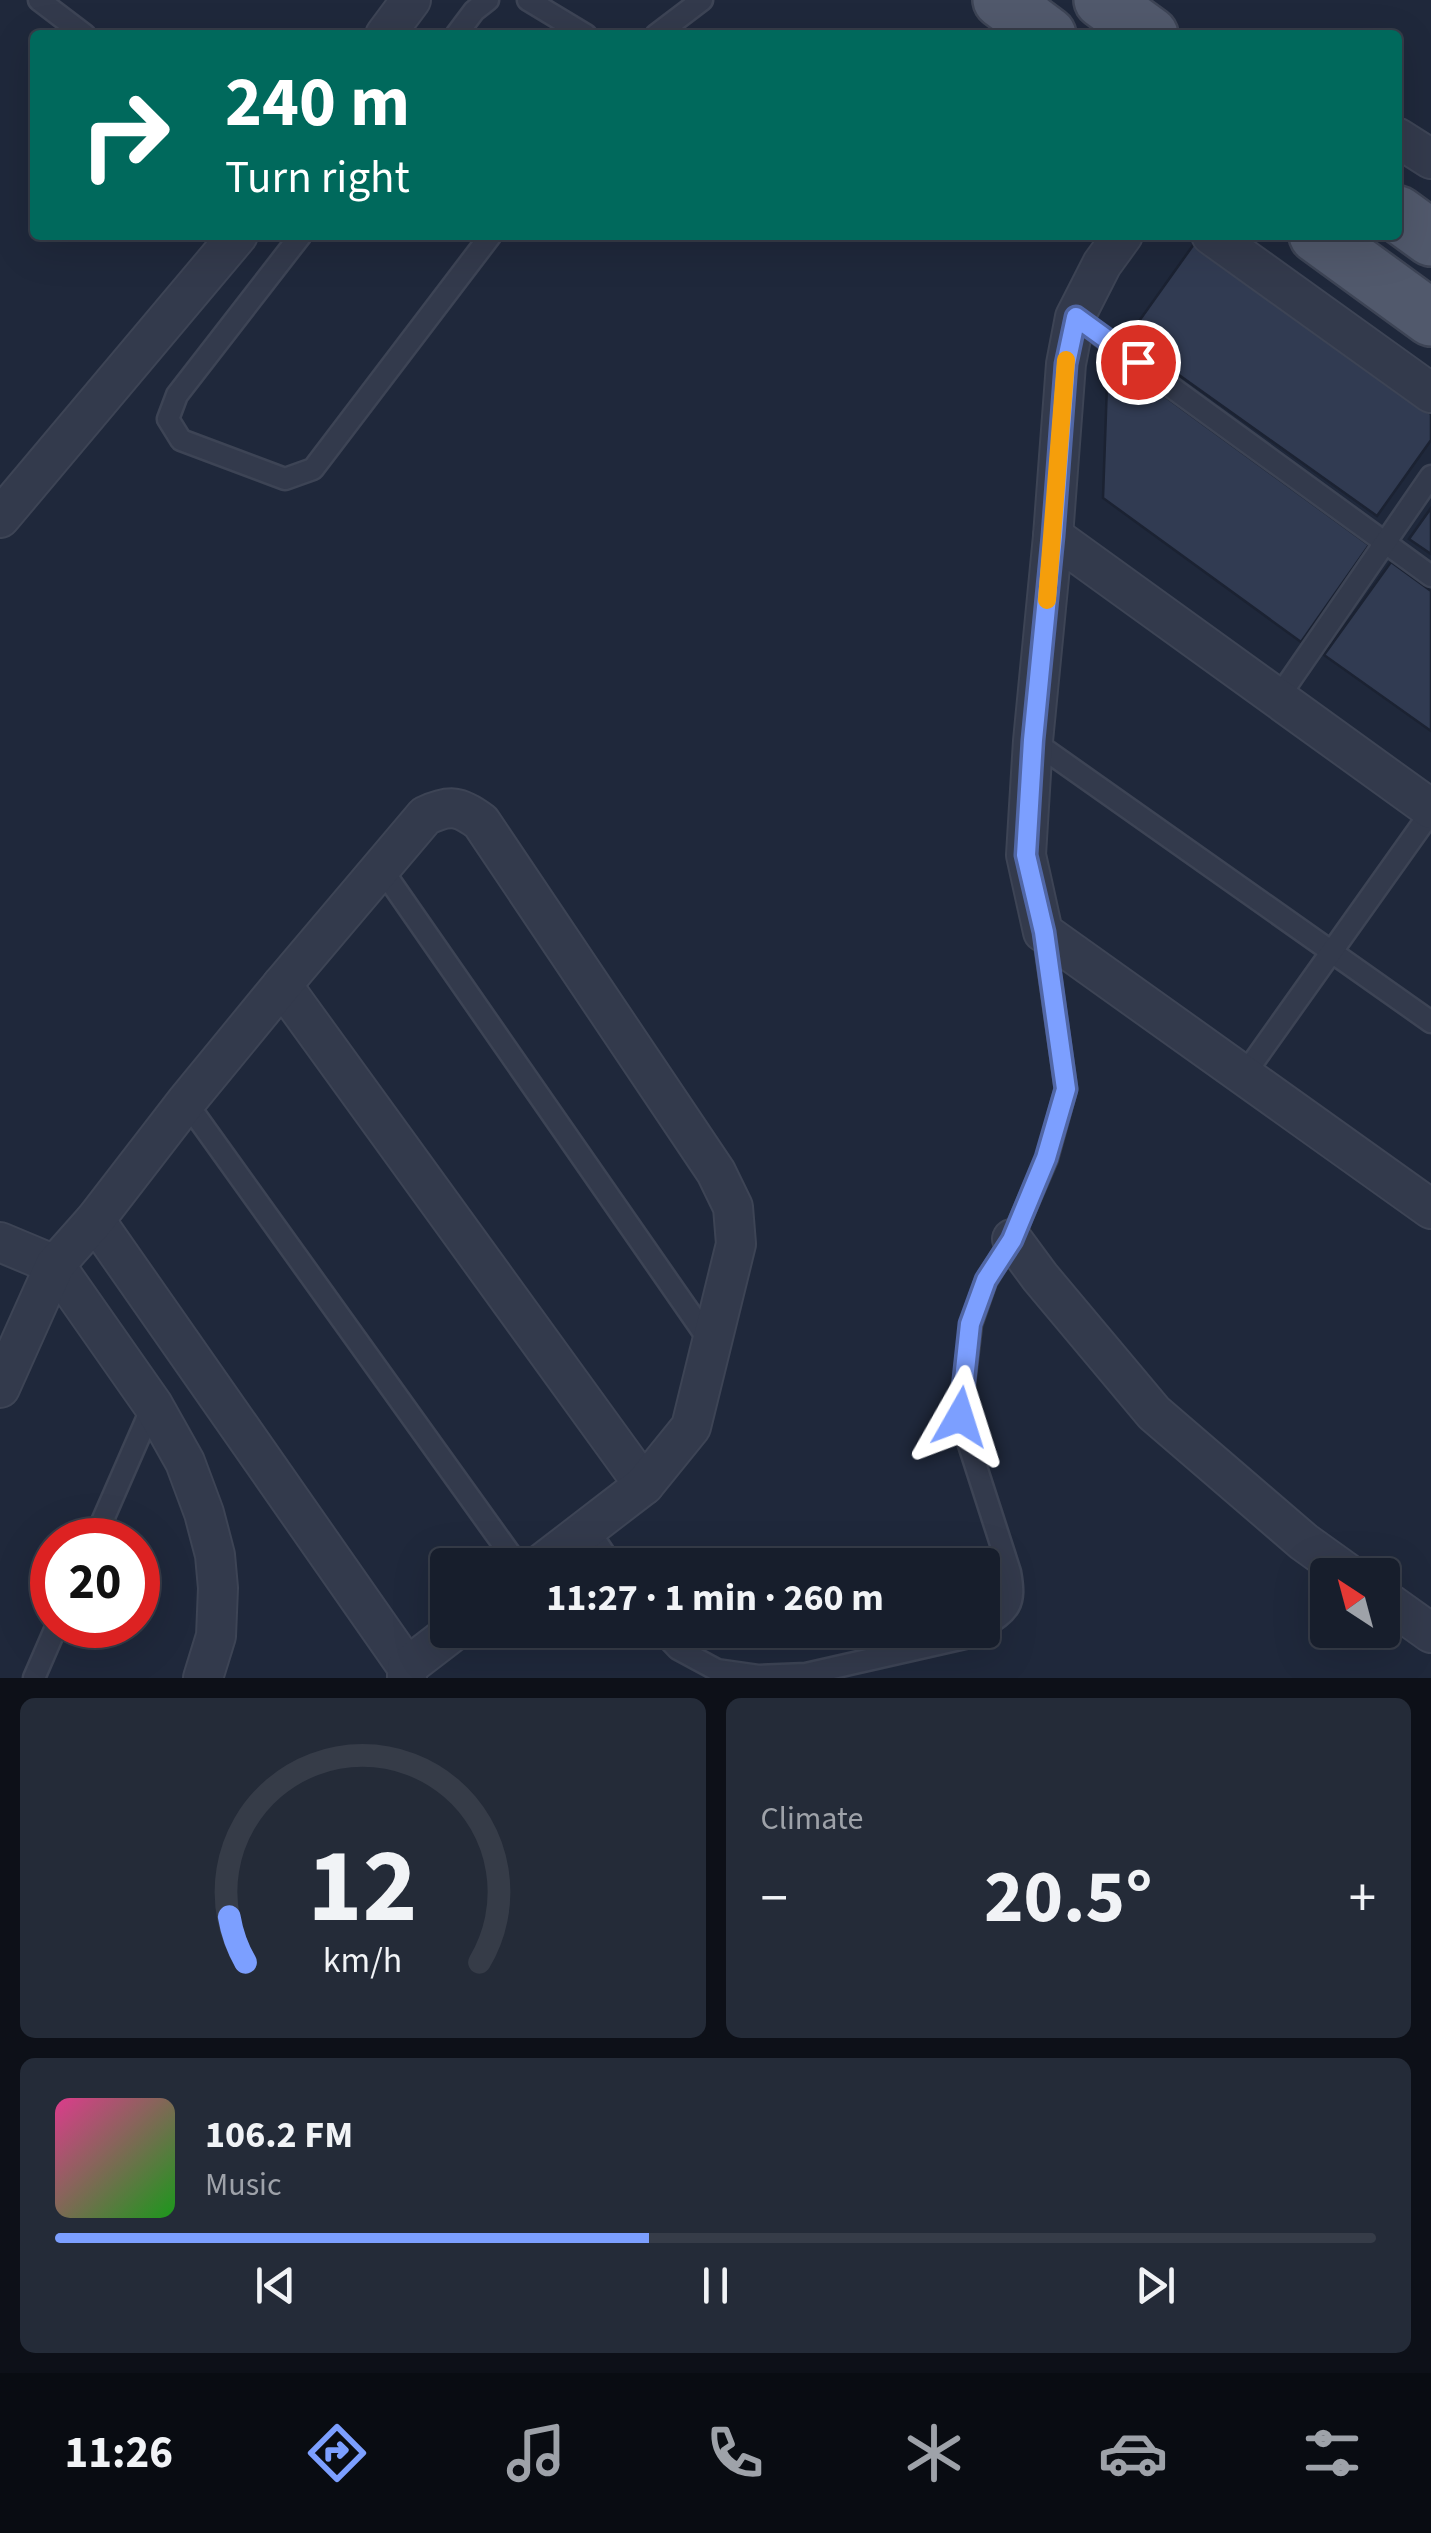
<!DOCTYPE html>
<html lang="en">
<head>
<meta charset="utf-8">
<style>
	:root { --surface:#171e2c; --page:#242b38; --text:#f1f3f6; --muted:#9ea2a9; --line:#363c48; --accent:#7c9fff }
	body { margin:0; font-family:"Source Sans 3",sans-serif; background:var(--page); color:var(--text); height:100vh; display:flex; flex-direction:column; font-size:38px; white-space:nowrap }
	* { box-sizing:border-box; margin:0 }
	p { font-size:32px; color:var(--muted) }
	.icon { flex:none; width:55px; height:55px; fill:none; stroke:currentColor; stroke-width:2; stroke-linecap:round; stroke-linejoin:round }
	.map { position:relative; height:1678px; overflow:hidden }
	.sheet { display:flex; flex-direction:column; gap:20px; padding:20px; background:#0d1018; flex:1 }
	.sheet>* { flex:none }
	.banner { position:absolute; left:30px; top:30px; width:1372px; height:210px; border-radius:10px; box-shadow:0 10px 40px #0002,0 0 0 2px var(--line); background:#00695c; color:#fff; overflow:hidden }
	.needle { width:65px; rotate:324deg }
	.controls { position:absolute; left:1310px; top:1558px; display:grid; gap:20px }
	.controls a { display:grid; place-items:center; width:90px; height:90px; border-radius:10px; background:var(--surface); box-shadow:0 10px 40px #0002,0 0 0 2px var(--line); font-size:50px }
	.speed { position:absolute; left:30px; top:1518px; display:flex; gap:20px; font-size:50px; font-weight:700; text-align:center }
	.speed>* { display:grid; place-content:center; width:130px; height:130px; border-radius:50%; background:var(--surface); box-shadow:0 10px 40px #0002,0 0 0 2px var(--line); line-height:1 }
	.speed .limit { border:15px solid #d22; background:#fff; color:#111 }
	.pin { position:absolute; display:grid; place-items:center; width:85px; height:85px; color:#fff; margin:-42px; border:5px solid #fff; border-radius:50%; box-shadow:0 2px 10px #0007 }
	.me { position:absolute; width:110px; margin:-55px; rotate:6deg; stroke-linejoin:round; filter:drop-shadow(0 0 8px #0008) }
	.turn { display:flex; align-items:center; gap:35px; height:210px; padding:0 30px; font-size:45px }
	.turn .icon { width:130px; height:130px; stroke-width:2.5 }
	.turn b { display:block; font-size:70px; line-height:85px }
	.big { font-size:75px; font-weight:700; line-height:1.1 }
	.sheet .card { flex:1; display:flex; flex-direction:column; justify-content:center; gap:15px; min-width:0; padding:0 35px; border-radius:15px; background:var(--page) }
	.sheet .dial { align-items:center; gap:0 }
	.dial svg { height:260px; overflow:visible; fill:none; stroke:var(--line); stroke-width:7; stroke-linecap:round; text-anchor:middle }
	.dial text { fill:var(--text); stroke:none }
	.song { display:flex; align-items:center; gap:30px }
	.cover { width:120px; height:120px; border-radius:15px; background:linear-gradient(135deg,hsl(330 70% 55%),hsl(120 70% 35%)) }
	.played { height:10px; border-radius:5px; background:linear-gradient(90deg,var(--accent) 45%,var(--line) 45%) }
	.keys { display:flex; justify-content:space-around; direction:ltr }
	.heat { display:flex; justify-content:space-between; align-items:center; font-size:55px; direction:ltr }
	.sheet .tiles { flex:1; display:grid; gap:20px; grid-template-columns:1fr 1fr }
	.card:last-child { grid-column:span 2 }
	.trip { position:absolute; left:430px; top:1548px; width:570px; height:100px; border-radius:10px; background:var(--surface); box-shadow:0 10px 40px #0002,0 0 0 2px var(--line); font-weight:700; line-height:100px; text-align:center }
	.tab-bar { display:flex; height:160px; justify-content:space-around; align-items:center; background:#090c12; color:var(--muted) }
	.tab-bar .icon { width:70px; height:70px }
	.tab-bar .selected { color:var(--accent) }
	.tab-bar b { font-size:45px; color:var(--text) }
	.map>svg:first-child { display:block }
</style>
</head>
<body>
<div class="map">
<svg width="1431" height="1678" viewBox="0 0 1431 1678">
	<rect width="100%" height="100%" fill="#1f283b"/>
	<g fill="#313b52" stroke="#1b2232" stroke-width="2.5">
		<path d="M1194,244L1431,414V440L1377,516L1127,338Z"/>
		<path d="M1108,355L1369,545L1301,642L1103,498Z"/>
		<path d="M1431,508V554L1409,539Z"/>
		<path d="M1391,562L1431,591V731L1324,655Z"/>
	</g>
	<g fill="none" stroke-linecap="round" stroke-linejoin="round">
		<defs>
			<g id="lane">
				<path d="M39,0L85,35"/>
				<path d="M528,0L586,35"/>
				<path d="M456,35L474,11L488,0"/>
				<path d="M656,35L702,0"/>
				<path d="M301,235L177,395L168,419L181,440L285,479L313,469L491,235"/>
				<path d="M1075,317L1431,576"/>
				<path d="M1278,698L1431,476"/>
				<path d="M1033,741L1431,1022"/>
				<path d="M381,868L711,1343"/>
				<path d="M1244,1075L1431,812"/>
				<path d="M186,1102L518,1565"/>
				<path d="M587,1528L612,1565"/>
				<path d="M94,1540L153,1405"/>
				<path d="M982,1628C1010,1611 1016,1605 1010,1572L960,1417L971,1324L986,1281L1012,1239L1047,1158L1066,1089L1044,935"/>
				<path d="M660,1630L678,1649L717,1670L759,1676L806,1674L969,1637L980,1630"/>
				<path d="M34,1678L57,1625"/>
			</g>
			<g id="street">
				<path d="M385,35L411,0"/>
				<path d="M1398,138L1431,159"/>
				<path d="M1123,235L1102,264L1075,317L1066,364L1053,536L1033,741L1026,855L1043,932L1431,1209"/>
				<path d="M1211,235L1431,393"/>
				<path d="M0,518L238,235"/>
				<path d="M1053,536L1431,809"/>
				<path d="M282,985L644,1485"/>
				<path d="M95,1220L407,1667V1678"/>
				<path d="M1012,1239L1040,1277L1154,1413L1304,1542L1350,1575"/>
				<path d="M0,1242L55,1265L153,1405L185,1462L204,1513L215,1555L218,1588L216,1636L203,1678"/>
				<path d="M0,1388L55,1265L95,1220L186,1102L282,985L425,816C450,804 460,806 481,822L716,1172L733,1207L736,1244L691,1427L644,1485L540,1565"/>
				<path d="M1382,1598L1431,1633"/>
				<path d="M407,1667L455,1630"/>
			</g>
			<g id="primary">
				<path d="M1001,0L1048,35"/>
				<path d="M1102,0L1150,35"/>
				<path d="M1398,214L1431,238"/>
				<path d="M1317,235L1431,318"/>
			</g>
		</defs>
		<use href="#lane" stroke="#3d4455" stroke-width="25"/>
		<use href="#street" stroke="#3d4455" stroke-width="42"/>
		<use href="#primary" stroke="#3d4455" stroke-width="60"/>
		<use href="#lane" stroke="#333a4c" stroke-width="20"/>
		<use href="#street" stroke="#333a4c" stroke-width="38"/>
		<use href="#primary" stroke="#51596c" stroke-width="55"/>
	</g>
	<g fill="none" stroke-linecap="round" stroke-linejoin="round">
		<defs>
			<path id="route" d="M960,1417L970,1324L986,1280L1012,1240L1046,1158L1066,1089L1044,932L1026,855L1033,740L1053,536L1066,364L1076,317L1138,362"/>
		</defs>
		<use href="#route" stroke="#5167a6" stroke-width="25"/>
		<use href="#route" stroke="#7c9fff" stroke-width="18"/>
		<path stroke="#f59e0b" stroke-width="18" d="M1047,600L1066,360"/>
	</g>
</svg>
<div class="controls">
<a><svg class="needle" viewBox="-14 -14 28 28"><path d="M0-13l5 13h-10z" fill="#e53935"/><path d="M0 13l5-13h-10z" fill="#9ea2a9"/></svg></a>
</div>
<div class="speed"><div class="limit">20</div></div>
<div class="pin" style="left:1138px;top:362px;background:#d93025"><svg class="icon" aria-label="arrive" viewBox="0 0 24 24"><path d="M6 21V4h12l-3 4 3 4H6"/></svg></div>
<svg class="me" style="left:960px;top:1417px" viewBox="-20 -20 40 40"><path d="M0-17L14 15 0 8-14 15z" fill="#7c9fff" stroke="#fff" stroke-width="4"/></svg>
<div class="trip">11:27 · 1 min · 260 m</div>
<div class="banner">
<div class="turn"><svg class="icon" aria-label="right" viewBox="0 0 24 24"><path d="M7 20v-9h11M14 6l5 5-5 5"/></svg><div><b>240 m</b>Turn right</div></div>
</div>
</div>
<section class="sheet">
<div class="tiles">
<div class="card dial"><svg viewBox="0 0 100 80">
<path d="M14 69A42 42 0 1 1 86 69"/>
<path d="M14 69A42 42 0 0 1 9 55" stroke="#7c9fff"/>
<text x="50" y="56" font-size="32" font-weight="700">12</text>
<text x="50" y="72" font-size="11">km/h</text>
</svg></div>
<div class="card"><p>Climate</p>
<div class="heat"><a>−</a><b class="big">20.5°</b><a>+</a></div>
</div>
<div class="card">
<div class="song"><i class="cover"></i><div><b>106.2 FM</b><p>Music</p></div></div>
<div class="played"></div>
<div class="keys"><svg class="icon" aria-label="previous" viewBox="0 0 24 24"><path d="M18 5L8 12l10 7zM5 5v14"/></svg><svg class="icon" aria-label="pause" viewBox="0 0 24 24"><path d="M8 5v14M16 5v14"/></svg><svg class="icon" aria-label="next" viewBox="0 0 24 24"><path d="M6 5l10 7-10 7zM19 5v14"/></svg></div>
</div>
</div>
</section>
<nav class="tab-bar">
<b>11:26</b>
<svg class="icon selected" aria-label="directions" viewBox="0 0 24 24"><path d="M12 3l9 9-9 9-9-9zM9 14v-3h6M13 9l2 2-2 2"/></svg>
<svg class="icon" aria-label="music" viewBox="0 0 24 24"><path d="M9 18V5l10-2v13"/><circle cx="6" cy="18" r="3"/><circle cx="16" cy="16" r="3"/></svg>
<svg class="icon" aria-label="phone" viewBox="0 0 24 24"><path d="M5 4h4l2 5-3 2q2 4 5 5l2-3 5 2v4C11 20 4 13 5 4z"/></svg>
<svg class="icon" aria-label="climate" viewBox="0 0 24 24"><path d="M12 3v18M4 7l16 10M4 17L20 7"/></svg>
<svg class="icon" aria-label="car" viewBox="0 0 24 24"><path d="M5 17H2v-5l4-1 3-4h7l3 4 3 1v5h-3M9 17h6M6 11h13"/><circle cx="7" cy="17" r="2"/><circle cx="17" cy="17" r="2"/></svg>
<svg class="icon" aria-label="filters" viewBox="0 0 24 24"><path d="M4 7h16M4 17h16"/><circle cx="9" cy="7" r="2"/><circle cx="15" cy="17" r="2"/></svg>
</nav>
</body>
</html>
